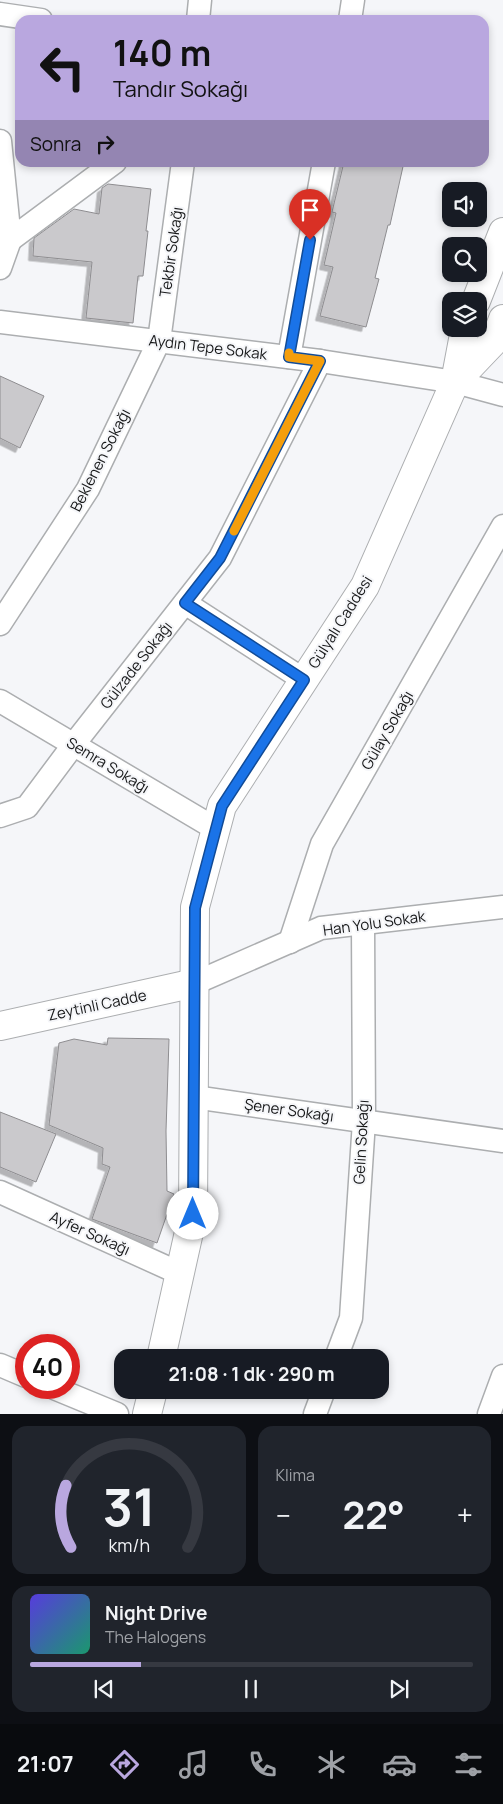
<!DOCTYPE html>
<html lang="tr">
<head>
<meta charset="utf-8">
<style>
	:root { --surface:#171b24; --page:#20242c; --text:#f1f3f6; --muted:#9ea1a6; --line:#363941; --accent:#b9a7df }
	body { margin:0; font-family:Manrope,sans-serif; background:var(--page); color:var(--text); height:100vh; display:flex; flex-direction:column; font-size:19px; white-space:nowrap }
	* { box-sizing:border-box; margin:0 }
	p { font-size:16px; color:var(--muted) }
	.icon { flex:none; width:28px; height:28px; fill:none; stroke:currentColor; stroke-width:2; stroke-linecap:round; stroke-linejoin:round }
	.map { position:relative; height:1414px; overflow:hidden }
	.drawer { display:flex; flex-direction:column; gap:12px; padding:12px; background:#0d0f14; flex:1 }
	.drawer>* { flex:none }
	.guide { position:absolute; left:15px; top:15px; width:474px; height:152px; border-radius:15px; box-shadow:0 2px 8px #0003; background:#b9a7df; color:#111; overflow:hidden }
	.tools { position:absolute; left:442px; top:182px; display:grid; gap:10px }
	.tools a { display:grid; place-items:center; width:45px; height:45px; border-radius:10px; background:var(--surface); box-shadow:0 2px 8px #0003; font-size:25px }
	.speed { position:absolute; left:15px; top:1334px; display:flex; gap:10px; font-size:25px; font-weight:700; text-align:center }
	.speed>* { display:grid; place-content:center; width:65px; height:65px; border-radius:50%; background:var(--surface); box-shadow:0 2px 8px #0003; line-height:1 }
	.speed .limit { border:8px solid #d22; background:#fff; color:#111 }
	.pin { position:absolute; display:grid; place-items:center; width:42px; height:42px; color:#fff; margin:-51px -21px; border-radius:50% 50% 50% 0; rotate:-45deg; box-shadow:0 0 5px #0007 }
	.pin .icon { rotate:45deg }
	.me { position:absolute; width:55px; margin:-28px; rotate:0deg; stroke-linejoin:round; filter:drop-shadow(0 0 4px #0008) }
	.turn { display:flex; align-items:center; gap:18px; height:105px; padding:0 15px; font-size:22px }
	.turn .icon { width:65px; height:65px; stroke-width:2.5 }
	.turn b { display:block; font-size:35px; line-height:42px }
	.then { display:flex; align-items:center; height:48px; padding:0 15px; background:#0003; gap:10px; font-size:19px }
	.big { font-size:38px; font-weight:700; line-height:1.1 }
	.drawer .card { flex:1; display:flex; flex-direction:column; justify-content:center; gap:8px; min-width:0; padding:0 18px; border-radius:15px; background:var(--page) }
	.drawer .dial { align-items:center; gap:0 }
	.dial svg { height:130px; overflow:visible; fill:none; stroke:var(--line); stroke-width:7; stroke-linecap:round; text-anchor:middle }
	.dial text { fill:var(--text); stroke:none }
	.song { display:flex; align-items:center; gap:15px }
	.cover { width:60px; height:60px; border-radius:8px; background:linear-gradient(135deg,hsl(250 70% 55%),hsl(160 70% 35%)) }
	.played { height:5px; border-radius:2px; background:linear-gradient(90deg,var(--accent) 25%,var(--line) 25%) }
	.keys { display:flex; justify-content:space-around; direction:ltr }
	.heat { display:flex; justify-content:space-between; align-items:center; font-size:28px; direction:ltr }
	.drawer .tiles { flex:1; display:grid; gap:12px; grid-template-columns:1fr 1fr }
	.card:last-child { grid-column:span 2 }
	.trip { position:absolute; left:114px; top:1349px; width:275px; height:50px; border-radius:15px; background:var(--surface); box-shadow:0 2px 8px #0003; font-weight:700; line-height:50px; text-align:center }
	.tab-bar { display:flex; height:80px; justify-content:space-around; align-items:center; background:#090b0e; color:var(--muted) }
	.tab-bar .icon { width:35px; height:35px }
	.tab-bar .selected { color:var(--accent) }
	.tab-bar b { font-size:22px; color:var(--text) }
	.map>svg:first-child { display:block }
</style>
</head>
<body>
<div class="map">
<svg width="503" height="1414" viewBox="0 0 503 1414">
	<defs>
		<filter id="shadow"><feDropShadow dx="-4.5" dy="4.5" stdDeviation="0" flood-color="#0004"/></filter>
	</defs>
	<rect width="100%" height="100%" fill="#f5f6f9"/>
	<g fill="#cac9cc" stroke="#8e8d90" filter="url(#shadow)">
		<path d="M344,162H404L390,225H388L375,278L379,279L366,327L320,316L333,267L324,265L336,213L332,212Z"/>
		<path d="M108,184L151,189L146,231H148L143,276H138L133,323L86,318L92,262L33,256L34,238L74,209L99,214L102,188Z"/>
		<path d="M0,376L44,396L20,448L0,438Z"/>
		<path d="M108,1038L169,1039L166,1131L167,1191L174,1194L157,1243L92,1219L110,1167L102,1164L103,1148L49,1125L59,1043L74,1039L107,1045Z"/>
		<path d="M0,1112L56,1134L36,1182L0,1167Z"/>
	</g>
	<g fill="none" stroke-linecap="round" stroke-linejoin="round">
		<defs>
			<g id="minor">
				<path d="M0,14L41,20"/>
				<path d="M198,20L200,0"/>
				<path d="M350,20L353,0"/>
				<path d="M0,141L10,240L0,268"/>
				<path d="M10,240L115,162"/>
				<path d="M0,322L320,361L455,382L503,395"/>
				<path d="M289,357L324,162"/>
				<path d="M185,603L304,680"/>
				<path d="M0,624L88,489L159,341L183,162"/>
				<path d="M0,701L216,829"/>
				<path d="M0,816L27,807L74,744L220,558L320,361"/>
				<path d="M290,942L322,844L503,526"/>
				<path d="M195,983L321,928L503,907"/>
				<path d="M194,1097L503,1141"/>
				<path d="M0,1192L179,1273"/>
				<path d="M336,1358L351,1318L364,1121L363,923"/>
				<path d="M0,1365L26,1376"/>
				<path d="M54,1388L117,1414"/>
				<path d="M315,1414L324,1390"/>
				<path d="M489,1414L503,1376"/>
			</g>
			<g id="tertiary">
				<path d="M476,301L503,232"/>
				<path d="M455,382L495,340L503,319"/>
				<path d="M0,1026L195,983"/>
				<path d="M161,1358L193,1214L195,907L222,806L365,586L455,382L465,329"/>
				<path d="M147,1414L153,1390"/>
			</g>
		</defs>
		<use href="#minor" stroke="#acaeb0" stroke-width="25"/>
		<use href="#tertiary" stroke="#acaeb0" stroke-width="30"/>
		<use href="#minor" stroke="#fff" stroke-width="22"/>
		<use href="#tertiary" stroke="#fff" stroke-width="28"/>
	</g>
	<g fill="none" stroke-linecap="round" stroke-linejoin="round">
		<defs>
			<path id="route" d="M193,1214L195,908L222,806L304,680L185,603L220,558L320,361L289,357L310,240"/>
		</defs>
		<use href="#route" stroke="#114b97" stroke-width="12"/>
		<use href="#route" stroke="#1a73e8" stroke-width="9"/>
		<path stroke="#f59e0b" stroke-width="9" d="M234,531L320,361L289,357V353"/>
	</g>
	<g text-anchor="middle" dominant-baseline="central" stroke-width="4" stroke-linejoin="round" paint-order="stroke">
		<g font-size="15" fill="#171819" stroke="#f5f6f9">
			<text transform="translate(171 252) rotate(-82)">Tekbir Sokağı</text>
			<text transform="translate(208 347) rotate(7)">Aydın Tepe Sokak</text>
			<text transform="translate(100 460) rotate(-63)">Beklenen Sokağı</text>
			<text transform="translate(340 622) rotate(-58)">Gülyalı Caddesi</text>
			<text transform="translate(136 665) rotate(-52)">Gülzade Sokağı</text>
			<text transform="translate(387 730) rotate(-60)">Gülay Sokağı</text>
			<text transform="translate(108 765) rotate(31)">Semra Sokağı</text>
			<text transform="translate(374 923) rotate(-8)">Han Yolu Sokak</text>
			<text transform="translate(97 1005) rotate(-12)">Zeytinli Cadde</text>
			<text transform="translate(289 1110) rotate(8)">Şener Sokağı</text>
			<text transform="translate(361 1142) rotate(-87)">Gelin Sokağı</text>
			<text transform="translate(90 1233) rotate(24)">Ayfer Sokağı</text>
		</g>
	</g>
</svg>
<div class="tools">
<a><svg class="icon" aria-label="sound" viewBox="0 0 24 24"><path d="M4 9h4l5-4v14l-5-4H4zM17 9q2 3 0 6"/></svg></a>
<a><svg class="icon" aria-label="search" viewBox="0 0 24 24"><circle cx="10" cy="10" r="6"/><path d="M15 15l6 6"/></svg></a>
<a><svg class="icon" aria-label="layers" viewBox="0 0 24 24"><path d="M12 4l9 5-9 5-9-5zM3 14l9 5 9-5"/></svg></a>
</div>
<div class="speed"><div class="limit">40</div></div>
<div class="pin" style="left:310px;top:240px;background:#d93025"><svg class="icon" aria-label="arrive" viewBox="0 0 24 24"><path d="M6 21V4h12l-3 4 3 4H6"/></svg></div>
<svg class="me" style="left:193px;top:1214px" viewBox="-20 -20 40 40"><circle r="19" fill="#fff"/><path d="M0-13L10 11 0 6-10 11z" fill="#1a73e8"/></svg>
<div class="trip">21:08 · 1 dk · 290 m</div>
<div class="guide">
<div class="turn"><svg class="icon" aria-label="left" viewBox="0 0 24 24"><path d="M17 20v-9H6M10 6l-5 5 5 5"/></svg><div><b>140 m</b>Tandır Sokağı</div></div>
<div class="then">Sonra<svg class="icon" aria-label="right" viewBox="0 0 24 24"><path d="M7 20v-9h11M14 6l5 5-5 5"/></svg></div>
</div>
</div>
<section class="drawer">
<div class="tiles">
<div class="card dial"><svg viewBox="0 0 100 80">
<path d="M14 69A42 42 0 1 1 86 69"/>
<path d="M14 69A42 42 0 0 1 11 31" stroke="#b9a7df"/>
<text x="50" y="56" font-size="32" font-weight="700">31</text>
<text x="50" y="72" font-size="11">km/h</text>
</svg></div>
<div class="card"><p>Klima</p>
<div class="heat"><a>−</a><b class="big">22°</b><a>+</a></div>
</div>
<div class="card">
<div class="song"><i class="cover"></i><div><b>Night Drive</b><p>The Halogens</p></div></div>
<div class="played"></div>
<div class="keys"><svg class="icon" aria-label="previous" viewBox="0 0 24 24"><path d="M18 5L8 12l10 7zM5 5v14"/></svg><svg class="icon" aria-label="pause" viewBox="0 0 24 24"><path d="M8 5v14M16 5v14"/></svg><svg class="icon" aria-label="next" viewBox="0 0 24 24"><path d="M6 5l10 7-10 7zM19 5v14"/></svg></div>
</div>
</div>
</section>
<nav class="tab-bar">
<b>21:07</b>
<svg class="icon selected" aria-label="directions" viewBox="0 0 24 24"><path d="M12 3l9 9-9 9-9-9zM9 14v-3h6M13 9l2 2-2 2"/></svg>
<svg class="icon" aria-label="music" viewBox="0 0 24 24"><path d="M9 18V5l10-2v13"/><circle cx="6" cy="18" r="3"/><circle cx="16" cy="16" r="3"/></svg>
<svg class="icon" aria-label="phone" viewBox="0 0 24 24"><path d="M5 4h4l2 5-3 2q2 4 5 5l2-3 5 2v4C11 20 4 13 5 4z"/></svg>
<svg class="icon" aria-label="climate" viewBox="0 0 24 24"><path d="M12 3v18M4 7l16 10M4 17L20 7"/></svg>
<svg class="icon" aria-label="car" viewBox="0 0 24 24"><path d="M5 17H2v-5l4-1 3-4h7l3 4 3 1v5h-3M9 17h6M6 11h13"/><circle cx="7" cy="17" r="2"/><circle cx="17" cy="17" r="2"/></svg>
<svg class="icon" aria-label="filters" viewBox="0 0 24 24"><path d="M4 7h16M4 17h16"/><circle cx="9" cy="7" r="2"/><circle cx="15" cy="17" r="2"/></svg>
</nav>
</body>
</html>
